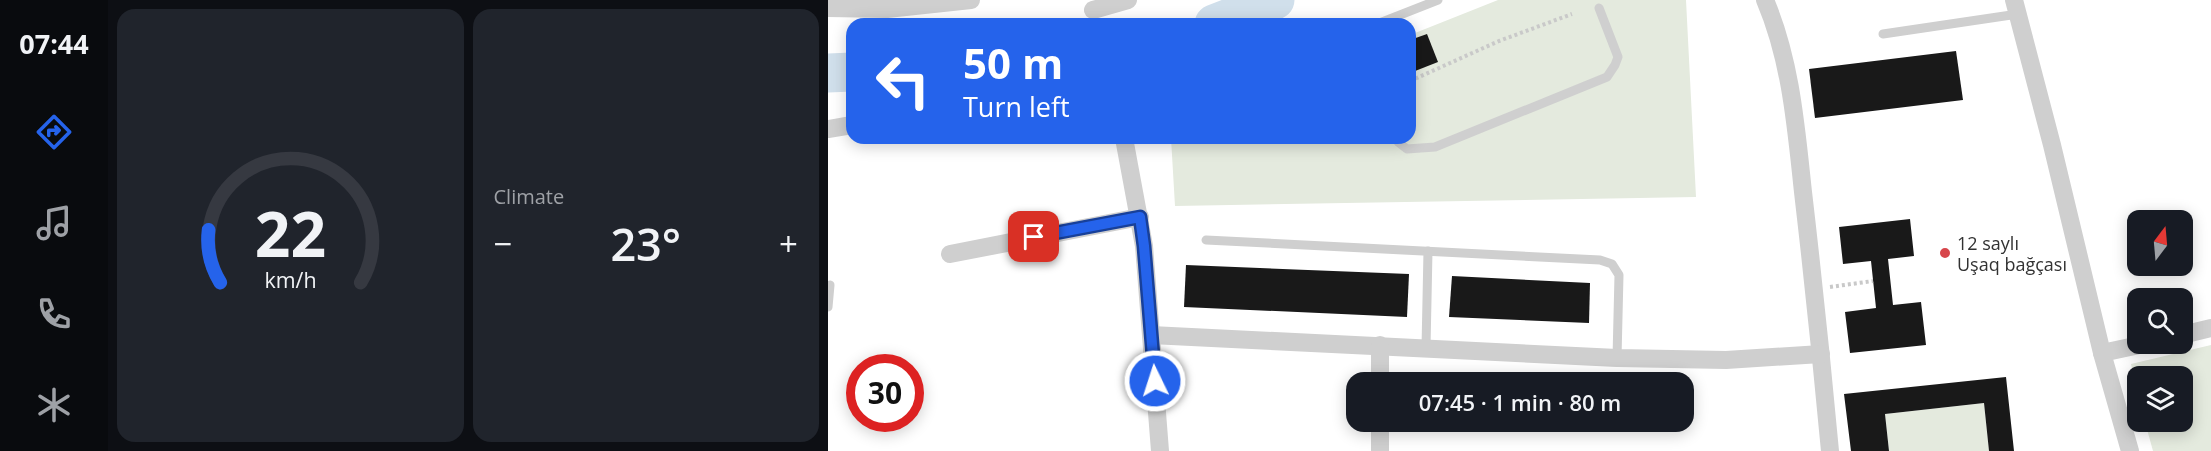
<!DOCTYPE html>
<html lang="en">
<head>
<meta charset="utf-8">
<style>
	:root { --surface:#171b24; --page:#20242c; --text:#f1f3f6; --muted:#9ea1a6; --line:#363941; --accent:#2563eb }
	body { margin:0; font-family:"Open Sans",sans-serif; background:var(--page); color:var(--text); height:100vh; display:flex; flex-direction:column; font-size:22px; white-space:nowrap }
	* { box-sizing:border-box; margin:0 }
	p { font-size:20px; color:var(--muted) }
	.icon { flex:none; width:33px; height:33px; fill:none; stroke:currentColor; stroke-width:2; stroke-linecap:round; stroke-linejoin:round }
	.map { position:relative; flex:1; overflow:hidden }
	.details { display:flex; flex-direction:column; gap:9px; padding:9px; background:#0d0f14; width:720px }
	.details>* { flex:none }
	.top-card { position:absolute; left:18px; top:18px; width:570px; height:126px; border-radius:18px; box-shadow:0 3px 15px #0003; background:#2563eb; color:#fff; overflow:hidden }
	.needle { width:39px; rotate:16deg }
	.buttons { position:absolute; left:1299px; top:210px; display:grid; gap:12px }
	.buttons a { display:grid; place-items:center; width:66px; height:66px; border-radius:12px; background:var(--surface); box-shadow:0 3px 15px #0003; font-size:30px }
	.speed { position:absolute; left:18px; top:354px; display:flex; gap:12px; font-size:30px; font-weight:700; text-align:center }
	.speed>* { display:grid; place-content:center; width:78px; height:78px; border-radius:50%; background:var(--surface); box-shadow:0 3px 15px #0003; line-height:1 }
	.speed .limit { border:9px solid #d22; background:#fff; color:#111 }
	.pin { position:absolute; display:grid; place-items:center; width:51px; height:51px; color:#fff; margin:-26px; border-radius:12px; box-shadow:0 3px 9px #0006 }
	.me { position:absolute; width:66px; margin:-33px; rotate:356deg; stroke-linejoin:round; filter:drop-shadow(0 0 4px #0008) }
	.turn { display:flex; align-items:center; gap:21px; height:126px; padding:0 18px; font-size:27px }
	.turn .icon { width:78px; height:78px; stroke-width:2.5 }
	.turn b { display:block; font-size:42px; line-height:51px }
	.big { font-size:45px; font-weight:600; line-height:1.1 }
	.details .widget { flex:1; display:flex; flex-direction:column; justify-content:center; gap:9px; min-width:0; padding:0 21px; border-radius:18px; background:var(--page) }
	.details .dial { align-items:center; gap:0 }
	.dial svg { height:156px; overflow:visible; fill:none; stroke:var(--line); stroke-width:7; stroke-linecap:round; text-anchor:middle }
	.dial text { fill:var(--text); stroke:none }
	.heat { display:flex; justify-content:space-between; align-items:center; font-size:33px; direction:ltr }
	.details .tiles { flex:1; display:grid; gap:9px; grid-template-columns:repeat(2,1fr) }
	.trip { position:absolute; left:518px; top:372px; width:348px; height:60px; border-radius:18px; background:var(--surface); box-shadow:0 3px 15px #0003; font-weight:600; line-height:60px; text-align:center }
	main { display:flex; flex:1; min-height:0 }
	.menu { display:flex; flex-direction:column; width:108px; justify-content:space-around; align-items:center; background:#090b0e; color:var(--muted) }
	.menu .icon { width:42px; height:42px }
	.menu .on { color:var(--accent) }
	.menu b { font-size:27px; color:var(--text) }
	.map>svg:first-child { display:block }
</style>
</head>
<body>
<main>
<nav class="menu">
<b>07:44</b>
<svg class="icon on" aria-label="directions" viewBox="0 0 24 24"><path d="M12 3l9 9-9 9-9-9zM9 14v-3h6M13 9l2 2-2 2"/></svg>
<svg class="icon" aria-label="music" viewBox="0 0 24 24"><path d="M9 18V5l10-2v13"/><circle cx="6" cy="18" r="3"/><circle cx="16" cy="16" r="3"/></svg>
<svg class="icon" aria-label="phone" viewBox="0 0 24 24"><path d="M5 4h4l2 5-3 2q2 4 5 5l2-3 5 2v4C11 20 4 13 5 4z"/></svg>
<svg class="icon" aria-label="climate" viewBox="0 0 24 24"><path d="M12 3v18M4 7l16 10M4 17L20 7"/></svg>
</nav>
<section class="details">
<div class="tiles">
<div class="widget dial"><svg viewBox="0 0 100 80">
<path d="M14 69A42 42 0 1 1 86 69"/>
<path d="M14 69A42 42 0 0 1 8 42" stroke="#2563eb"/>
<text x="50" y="56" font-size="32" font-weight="700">22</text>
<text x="50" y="72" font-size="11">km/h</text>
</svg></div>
<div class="widget"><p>Climate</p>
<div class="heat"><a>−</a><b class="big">23°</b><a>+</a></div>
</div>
</div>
</section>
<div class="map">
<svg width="1383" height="451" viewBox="0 0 1383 451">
	<rect width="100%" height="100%" fill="#fff"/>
	<g fill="#e4eade">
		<path d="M670,0H858L868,197L347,206L343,138H582V35Z"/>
		<path d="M1383,345V451H1325L1317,422H1354V376H1310L1309,392L1303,364Z"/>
		<path d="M1156,403L1161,451H1061L1057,414Z"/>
	</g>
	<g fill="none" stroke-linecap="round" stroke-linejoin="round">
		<g stroke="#d0dfeb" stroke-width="39">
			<path d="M386,24L447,0"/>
			<path d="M0,73L24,72"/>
		</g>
	</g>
	<g fill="#191919">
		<path d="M599,34L610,62L582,73V40Z"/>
		<path d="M1128,51L1135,100L987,118L981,69Z"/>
		<path d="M1082,219L1086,256L1060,259L1065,305L1093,302L1098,345L1022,353L1017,312L1048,308L1043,261L1015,264L1011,227Z"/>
		<path d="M358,265L581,274L579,317L356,307Z"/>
		<path d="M624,276L762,283L761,323L621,317Z"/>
		<path d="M1178,377L1186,451H1161L1156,403L1057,414L1061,451H1023L1016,394Z"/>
	</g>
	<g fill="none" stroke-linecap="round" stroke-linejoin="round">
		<g stroke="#c9c9c9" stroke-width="4" stroke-dasharray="3 3" stroke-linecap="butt">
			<path d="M582,81L671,41L744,14"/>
			<path d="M1002,287L1045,281"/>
		</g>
		<g stroke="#cfcfcf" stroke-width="9">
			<path d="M549,24L610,0"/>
			<path d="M1055,34L1190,14"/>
			<path d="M569,138L570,142L579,149L607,147L779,77L787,65L790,57L771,8"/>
			<path d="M378,240L772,260L784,264L791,275L789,358"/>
			<path d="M0,307L2,285"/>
			<path d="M598,348L600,251"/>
		</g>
		<g stroke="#cfcfcf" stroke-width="18">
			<path d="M937,0C963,61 968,127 975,192C985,278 994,364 1002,451"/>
			<path d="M1186,0L1224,145L1274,353L1302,451"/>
			<path d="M0,8L59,9L143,0"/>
			<path d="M265,10L300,0"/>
			<path d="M0,129L24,125"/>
			<path d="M296,138L316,246L332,451"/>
			<path d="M122,254L312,217"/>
			<path d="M323,335L789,358L898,360L993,354"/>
			<path d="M1354,335L1383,328"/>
			<path d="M1274,353L1316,344"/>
			<path d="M552,382V345"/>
			<path d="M552,451V422"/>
		</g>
	</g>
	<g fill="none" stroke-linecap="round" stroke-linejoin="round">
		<defs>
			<path id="route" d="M206,237L312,217L316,246L327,381"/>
		</defs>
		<use href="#route" stroke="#184099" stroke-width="15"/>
		<use href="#route" stroke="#2563eb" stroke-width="10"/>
	</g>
	<circle fill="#d7464b" stroke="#fff" stroke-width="2" cx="1117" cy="253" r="6"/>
	<g text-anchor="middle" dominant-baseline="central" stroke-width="6" stroke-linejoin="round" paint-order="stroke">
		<g font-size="18" fill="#323232" stroke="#fff" text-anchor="start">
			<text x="1129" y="243">12 saylı<tspan x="1129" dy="21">Uşaq bağçası</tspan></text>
		</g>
	</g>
</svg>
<div class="buttons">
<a><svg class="needle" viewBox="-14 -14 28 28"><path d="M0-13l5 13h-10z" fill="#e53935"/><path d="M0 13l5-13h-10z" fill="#9ea1a6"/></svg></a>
<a><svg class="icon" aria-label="search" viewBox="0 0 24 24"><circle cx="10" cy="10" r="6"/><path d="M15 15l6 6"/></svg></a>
<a><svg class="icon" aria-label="layers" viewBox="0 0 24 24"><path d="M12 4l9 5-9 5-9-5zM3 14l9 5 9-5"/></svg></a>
</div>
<div class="speed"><div class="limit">30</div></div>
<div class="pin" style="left:206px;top:237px;background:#d93025"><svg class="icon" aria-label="arrive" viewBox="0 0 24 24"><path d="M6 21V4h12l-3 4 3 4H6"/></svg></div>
<svg class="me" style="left:327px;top:381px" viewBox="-20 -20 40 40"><circle r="17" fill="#2563eb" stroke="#fff" stroke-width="3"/><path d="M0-11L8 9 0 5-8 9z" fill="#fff"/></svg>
<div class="trip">07:45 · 1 min · 80 m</div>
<div class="top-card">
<div class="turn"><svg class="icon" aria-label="left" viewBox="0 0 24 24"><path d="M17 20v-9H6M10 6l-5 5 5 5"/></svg><div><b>50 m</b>Turn left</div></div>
</div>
</div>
</main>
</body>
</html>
